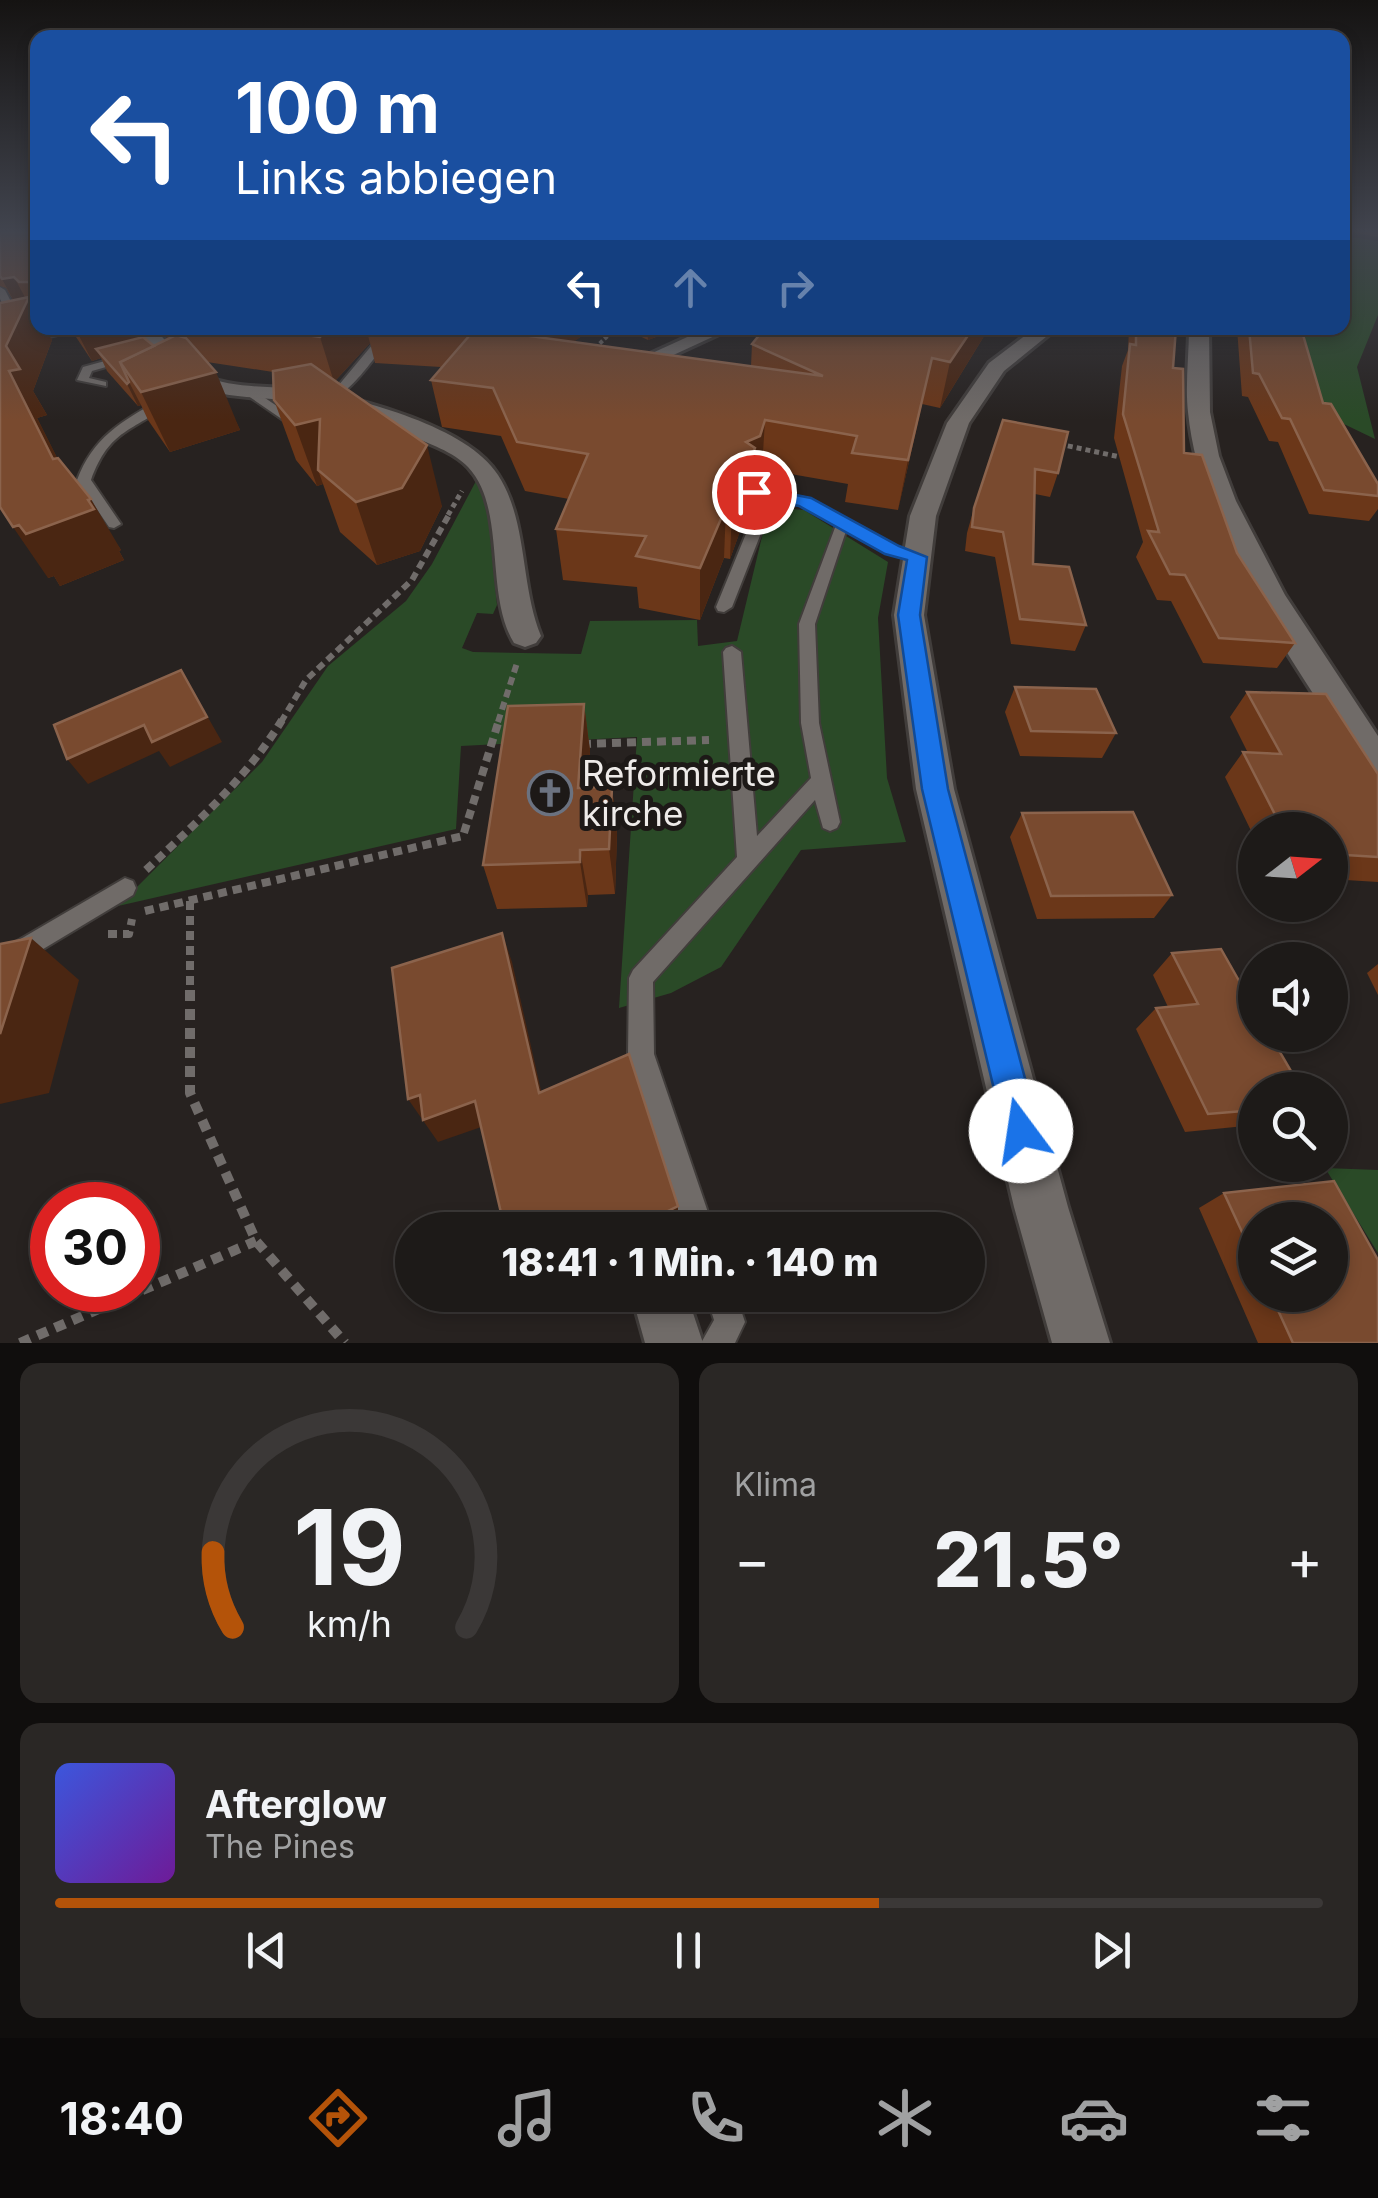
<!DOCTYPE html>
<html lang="de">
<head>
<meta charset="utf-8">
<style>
	:root { --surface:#1d1a18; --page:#2a2725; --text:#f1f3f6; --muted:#a0a1a2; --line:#3b3837; --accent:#b45309 }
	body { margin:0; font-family:Inter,sans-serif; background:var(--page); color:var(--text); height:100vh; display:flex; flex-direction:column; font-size:38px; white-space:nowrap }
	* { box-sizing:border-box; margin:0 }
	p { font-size:32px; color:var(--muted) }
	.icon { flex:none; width:55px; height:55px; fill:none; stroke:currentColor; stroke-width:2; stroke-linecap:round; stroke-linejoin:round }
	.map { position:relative; height:1343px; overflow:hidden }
	.drawer { display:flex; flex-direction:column; gap:20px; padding:20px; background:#100e0d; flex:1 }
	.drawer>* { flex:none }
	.top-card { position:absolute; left:30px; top:30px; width:1320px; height:305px; border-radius:20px; box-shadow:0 5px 15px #0003,0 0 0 2px var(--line); background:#1a4fa0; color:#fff; overflow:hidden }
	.needle { width:65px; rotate:73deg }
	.tools { position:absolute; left:1238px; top:812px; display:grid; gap:20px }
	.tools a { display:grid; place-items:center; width:110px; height:110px; border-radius:50%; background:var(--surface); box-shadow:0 5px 15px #0003,0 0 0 2px var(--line); font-size:50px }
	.speed { position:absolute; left:30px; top:1182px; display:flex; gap:20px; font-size:50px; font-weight:700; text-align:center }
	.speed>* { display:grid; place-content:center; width:130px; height:130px; border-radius:50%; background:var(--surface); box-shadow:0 5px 15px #0003,0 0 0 2px var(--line); line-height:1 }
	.speed .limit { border:15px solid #d22; background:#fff; color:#111 }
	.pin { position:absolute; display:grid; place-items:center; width:85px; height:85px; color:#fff; margin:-42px; border:5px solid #fff; border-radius:50%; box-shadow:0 2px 10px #0007 }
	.me { position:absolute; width:110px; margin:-55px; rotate:346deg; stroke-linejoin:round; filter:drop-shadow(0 0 8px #0008) }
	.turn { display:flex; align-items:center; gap:35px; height:210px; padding:0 40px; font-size:45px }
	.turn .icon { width:130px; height:130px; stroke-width:2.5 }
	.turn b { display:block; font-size:70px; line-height:85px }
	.lanes { display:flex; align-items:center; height:95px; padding:0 40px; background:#0003; justify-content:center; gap:50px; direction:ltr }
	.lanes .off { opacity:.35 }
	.big { font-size:75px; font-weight:800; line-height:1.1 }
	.drawer .card { flex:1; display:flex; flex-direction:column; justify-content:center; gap:15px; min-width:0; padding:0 35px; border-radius:20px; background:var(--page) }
	.drawer .dial { align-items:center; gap:0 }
	.dial svg { height:260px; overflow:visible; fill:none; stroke:var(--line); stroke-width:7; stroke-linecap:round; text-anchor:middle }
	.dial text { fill:var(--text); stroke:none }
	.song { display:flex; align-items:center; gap:30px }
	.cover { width:120px; height:120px; border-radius:15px; background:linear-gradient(135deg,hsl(230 70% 55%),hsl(280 70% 35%)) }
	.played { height:10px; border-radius:5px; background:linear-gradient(90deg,var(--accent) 65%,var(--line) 65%) }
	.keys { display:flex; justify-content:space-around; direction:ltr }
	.heat { display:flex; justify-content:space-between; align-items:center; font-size:55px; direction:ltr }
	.drawer .tiles { flex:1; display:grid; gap:20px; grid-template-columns:1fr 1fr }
	.card:last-child { grid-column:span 2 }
	.trip { position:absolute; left:395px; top:1212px; width:590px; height:100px; border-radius:50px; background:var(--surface); box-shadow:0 5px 15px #0003,0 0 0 2px var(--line); font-weight:800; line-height:100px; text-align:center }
	.dock { display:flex; height:160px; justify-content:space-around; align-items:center; background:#0c0a0a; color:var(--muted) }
	.dock .icon { width:70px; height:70px }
	.dock .selected { color:var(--accent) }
	.dock b { font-size:45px; color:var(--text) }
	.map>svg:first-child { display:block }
</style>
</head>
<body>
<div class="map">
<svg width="1378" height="1343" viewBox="0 0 1378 1343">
	<rect width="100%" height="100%" fill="#272220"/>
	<g fill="#2a4a27">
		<path d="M1343,236L1378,241V315L1357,367L1375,439L1321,413L1300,333L1331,335V328H1342Z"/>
		<path d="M476,481L487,502L497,605L493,614L477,613L462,648L473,652L581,654L590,621L697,620L698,646L737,641L766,520L781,508L804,510L888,562L878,618L887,778L906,842L801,850L721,967L671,993L619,1008L637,737L461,746L456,829L118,906L262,762L328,666L406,601L432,564Z"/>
		<path d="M1325,1168L1378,1170V1253Z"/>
	</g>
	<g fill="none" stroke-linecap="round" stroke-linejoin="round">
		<defs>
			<g id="service">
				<path d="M0,287L5,290L21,321L20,323L11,321L0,299Z"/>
				<path d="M383,332L392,334C378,353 346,402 322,402V396L338,386Z"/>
				<path d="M123,356L129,359L127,361L92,371L89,378L106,382V386L77,380L83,367Z"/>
				<path d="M241,387H249L299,421L289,424L241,391Z"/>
				<path d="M160,400L170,403C133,432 110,428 91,480L121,524L114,528L109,527L77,480C93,438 121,421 160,400Z"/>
				<path d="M754,488L810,499L897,547L923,554L926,557L918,562L887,553L846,531L815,624L819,723L840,822L837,828L830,831L823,828L815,800L653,982L654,1054L714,1230H684L628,1054L629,978L633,970L737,857L723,652L726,648L732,646L741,652L757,836L811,778L801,723L799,624L836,525L801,505L774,500L732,607L724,612L718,611L716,607L761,497L747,492Z"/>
				<path d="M125,878L133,881L136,888L133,895L0,975V951Z"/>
				<path d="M706,1295H736L745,1322L735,1343H701L714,1320Z"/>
			</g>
			<g id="minor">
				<path d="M135,328H154C171,345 180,364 202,375C235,390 273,385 307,390C362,399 468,427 498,475C528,521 520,585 541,636L536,643L525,647L514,643C484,594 507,508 468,467C454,452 428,443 408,435C375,422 341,408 306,403C223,391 186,407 135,328Z"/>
				<path d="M707,328H732L643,369H629L626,365Z"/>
				<path d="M1035,328H1057L1004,371L969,423L936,516L924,615L954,789L1068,1207L1110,1343H1052L1014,1207L916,789L894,615L910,516L947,423L989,363Z"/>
				<path d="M1189,328H1209L1210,412L1219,456L1236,501L1285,595L1378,736V779L1365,775C1299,667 1201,542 1188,412C1185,385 1189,356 1189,328Z"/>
				<path d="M643,1295H687L703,1343H645L636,1311Z"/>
			</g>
			<path id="secondary" d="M38,323V328H66L62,334L0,348V330Z"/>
		</defs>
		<use href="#service" stroke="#413d3b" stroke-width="4"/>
		<use href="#minor" stroke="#413d3b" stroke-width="6"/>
		<use href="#secondary" stroke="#413d3b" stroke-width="4"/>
		<path stroke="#706c6a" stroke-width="4" stroke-dasharray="4 2.5" stroke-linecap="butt" d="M595,348L616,328"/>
		<g stroke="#706c6a" stroke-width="5" stroke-dasharray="5 4" stroke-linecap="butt">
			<path d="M1059,444L1125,458"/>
			<path d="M448,515L462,491"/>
		</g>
		<g stroke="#706c6a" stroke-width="6" stroke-dasharray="8 5" stroke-linecap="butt">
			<path d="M281,722L306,680L412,580L450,513"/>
			<path d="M498,722L517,663"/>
		</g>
		<g stroke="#706c6a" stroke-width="8" stroke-dasharray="9 6" stroke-linecap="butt">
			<path d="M582,744L709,740"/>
			<path d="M146,870C195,824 247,778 282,720"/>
			<path d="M190,901V992"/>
			<path d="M145,911L463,836L499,720"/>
			<path d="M108,934H129L132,919"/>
		</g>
		<g stroke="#706c6a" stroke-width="10" stroke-dasharray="11 8" stroke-linecap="butt">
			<path d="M190,990V1093L256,1241L345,1343"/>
			<path d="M20,1343L256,1241"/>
		</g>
		<use href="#service" fill="#706b68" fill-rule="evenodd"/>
		<use href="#minor" fill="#706b68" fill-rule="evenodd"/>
		<use href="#secondary" fill="#706b68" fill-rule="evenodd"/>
	</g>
	<g fill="#6b3719" fill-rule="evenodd">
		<path d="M0,232H38V328H45L52,340L33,391L47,415L37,418L57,458L121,550L119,551L124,560L60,586L54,576L48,578L13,300L6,288L0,286Z"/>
		<path d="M1351,232H1378V237Z"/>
		<path d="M70,328H135L140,338L154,346L168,339L157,328H593L573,342L751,366L752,344L989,328L940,408L922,404L898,510L845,502L848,484L762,469L756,485L752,487V498L730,559L724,558L700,620L639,608L637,587L563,580L556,529L569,499L525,491L501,436L442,427L431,380L441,367L375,363L370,343L335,381L442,506L420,551L377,565L340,532L323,484L317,486L296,460L274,400L273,372L207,362L240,430L170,452L148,420L141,405L138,406L107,371L101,358L92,361Z"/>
		<path d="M622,328H680L648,340Z"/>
		<path d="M1129,328H1176L1173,368L1184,453L1237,553L1295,643L1277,668L1203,663L1171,601L1157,600L1136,557L1143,542L1114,438L1122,366L1128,350Z"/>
		<path d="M1237,328H1301L1323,403L1378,484V509L1369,521L1309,514L1278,442L1269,441L1248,397L1242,396Z"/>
		<path d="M1003,420L1058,473L1050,497L1035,494L1033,564L1086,625L1075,651L1011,644L995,557L965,551L967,533L974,508Z"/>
		<path d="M1015,687L1116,733L1102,758L1020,756L1005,712Z"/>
		<path d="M1247,692L1378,774V882L1330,879V830H1255V839L1225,777L1243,752L1248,753L1230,717Z"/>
		<path d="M584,704L590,751L588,788L612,787L617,834L615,894L588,895L587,907L497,909L483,865Z"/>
		<path d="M1022,813L1172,895L1154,918L1037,919L1010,837Z"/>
		<path d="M1172,953L1255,1090V1125L1185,1132L1136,1029L1156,1008L1168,1007L1153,975Z"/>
		<path d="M1378,964V995L1367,973Z"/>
		<path d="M1334,1181L1378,1260V1343H1258L1199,1208L1224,1193ZM1255,1220H1330V1295H1255Z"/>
	</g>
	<g fill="#4a2612">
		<path d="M14,277L27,301L29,297L38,313V328H45L52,340L33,391L47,415L37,418L83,509L53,459L9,371L6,346L21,314L2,279Z"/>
		<path d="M75,328H135L144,347L96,349L101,358L92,361Z"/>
		<path d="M330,328H366L370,343L334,382L320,337Z"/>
		<path d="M524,328H593L522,379L515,334Z"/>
		<path d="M647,328H680L648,340Z"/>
		<path d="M973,328H989L940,408L950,362Z"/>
		<path d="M932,358L922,404L898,510L908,460Z"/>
		<path d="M216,372L240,430L170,452L141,392Z"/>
		<path d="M129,382L141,405L138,406L127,384Z"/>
		<path d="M320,419L318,470L323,484L317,486L295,425Z"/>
		<path d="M765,420L762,469L756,485L752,487V498L730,559L732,508L746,442Z"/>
		<path d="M427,445L442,506L420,551L377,565L356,502Z"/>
		<path d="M91,499L121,550L119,551L124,560L60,586L54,576L48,578L13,527Z"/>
		<path d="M726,507L724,558L700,620V568Z"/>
		<path d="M181,670L222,742L170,767L159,751L88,784L67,759L144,725Z"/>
		<path d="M584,704L590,751L585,835L578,788Z"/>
		<path d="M612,787L617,834L615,894L609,849Z"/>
		<path d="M580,850L588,895L587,907L580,862Z"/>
		<path d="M502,933L512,962L547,1117L539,1093Z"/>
		<path d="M31,938L79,980L49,1093L0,1104V1034Z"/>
		<path d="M420,1095L475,1101L487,1125L438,1142L408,1099Z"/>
		<path d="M678,1206V1225L668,1230H629Z"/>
		<path d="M525,1295H539L529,1300Z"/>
	</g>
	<g fill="#794a2f" stroke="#8b634c" stroke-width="2.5">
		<path d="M0,232H38V279L36,282H19L14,277L2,279L0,276Z"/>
		<path d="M29,297L6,346L20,369L9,371L53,459L58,458L91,499L88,500L94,509L26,534L19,525L13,527L0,507V303Z"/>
		<path d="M256,328H330L320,337Z"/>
		<path d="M476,328H524L515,334L823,376L752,344L765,328H973L950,362L932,358L908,460L852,453L857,436L765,420L760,436L746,442L755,448L732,508L726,507L700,568L636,556L646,536L556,529L588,454L517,442L493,388L431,380Z"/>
		<path d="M1136,328H1176L1173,368L1183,369L1184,453L1202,455L1237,553L1295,643L1219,638L1185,575L1170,574L1148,531L1159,532L1123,414L1130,344L1136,345Z"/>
		<path d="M1249,328H1301L1323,403L1331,404L1378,484V496L1324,490L1290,419L1282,418L1259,374L1253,373Z"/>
		<path d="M176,335L186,338L216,372L141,392L120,362Z"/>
		<path d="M143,337L154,346L120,362L129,382L127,384L96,349Z"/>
		<path d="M311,364L427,445L402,488L356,502L318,470L320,419L295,425L274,400L273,371Z"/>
		<path d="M1003,420L1068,432L1058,473L1035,469L1033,564L1069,567L1086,625L1020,619L1003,532L972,527L974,508Z"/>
		<path d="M181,670L207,717L152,742L144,725L67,759L54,725Z"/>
		<path d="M1015,687L1096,689L1116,733L1031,731Z"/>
		<path d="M1247,692L1326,694L1378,774V857L1330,854V830H1283L1243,752L1281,754Z"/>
		<path d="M584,704L578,788L612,787L609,849L580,850V862L483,865L508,706Z"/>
		<path d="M1133,812L1172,895L1051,896L1022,813Z"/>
		<path d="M502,933L539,1093L629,1054L678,1206L629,1230H505L475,1101L423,1120L420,1095L408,1099L392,968Z"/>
		<path d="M31,938L0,1034V944Z"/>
		<path d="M1221,949L1255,1009V1035H1270L1302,1090H1255V1110L1208,1114L1156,1008L1198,1004L1172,953Z"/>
		<path d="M1334,1181L1378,1260V1343H1293L1271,1295H1330V1220H1255V1260L1224,1193Z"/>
	</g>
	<linearGradient id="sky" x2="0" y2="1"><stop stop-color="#151312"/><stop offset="0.55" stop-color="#41444e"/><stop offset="1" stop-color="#41444e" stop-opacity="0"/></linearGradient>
	<rect width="1378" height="420" fill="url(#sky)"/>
	<path fill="#1a73e8" stroke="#114b97" stroke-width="2.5" d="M754,487L811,498L899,546L927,557L920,615L948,789L1039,1131L1034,1143L1021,1148L1009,1143L1004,1131L922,789L898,615L907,560L885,554L799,506L747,496L745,492Z"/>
	<defs>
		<symbol id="church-ring" viewBox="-11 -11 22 22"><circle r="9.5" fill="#1d1917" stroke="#6b7280" stroke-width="1.5"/><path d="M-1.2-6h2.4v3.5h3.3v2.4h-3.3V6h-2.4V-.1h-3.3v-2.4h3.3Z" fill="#6b7280"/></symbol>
	</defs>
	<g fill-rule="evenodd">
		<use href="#church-ring" x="525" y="768" width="50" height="50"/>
	</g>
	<g text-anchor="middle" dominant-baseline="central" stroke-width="10" stroke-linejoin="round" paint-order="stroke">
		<g font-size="35" fill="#eeebe9" stroke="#1d1917" text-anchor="start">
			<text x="582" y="773">Reformierte<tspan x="582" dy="40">kirche</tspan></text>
		</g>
	</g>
</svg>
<div class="tools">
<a><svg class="needle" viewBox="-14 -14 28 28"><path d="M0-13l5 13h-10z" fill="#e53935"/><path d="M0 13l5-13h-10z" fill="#a0a1a2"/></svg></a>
<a><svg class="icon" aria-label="sound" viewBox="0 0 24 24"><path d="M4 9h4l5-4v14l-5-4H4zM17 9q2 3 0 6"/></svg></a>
<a><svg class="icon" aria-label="search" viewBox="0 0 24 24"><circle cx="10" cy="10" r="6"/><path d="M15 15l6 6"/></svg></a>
<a><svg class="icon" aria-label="layers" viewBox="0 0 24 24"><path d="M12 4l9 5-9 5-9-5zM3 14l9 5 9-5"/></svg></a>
</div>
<div class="speed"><div class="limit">30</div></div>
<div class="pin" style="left:754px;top:492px;background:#d93025"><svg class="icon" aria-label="arrive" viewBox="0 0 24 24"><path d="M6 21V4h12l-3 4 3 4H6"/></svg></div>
<svg class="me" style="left:1021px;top:1131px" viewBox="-20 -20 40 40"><circle r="19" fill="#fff"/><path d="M0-13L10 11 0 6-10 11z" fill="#1a73e8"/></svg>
<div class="trip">18:41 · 1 Min. · 140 m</div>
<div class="top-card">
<div class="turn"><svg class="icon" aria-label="left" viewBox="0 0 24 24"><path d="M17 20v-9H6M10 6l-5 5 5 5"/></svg><div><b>100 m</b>Links abbiegen</div></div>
<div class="lanes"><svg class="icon" aria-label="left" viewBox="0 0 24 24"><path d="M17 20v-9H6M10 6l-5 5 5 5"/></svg><svg class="icon off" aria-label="ahead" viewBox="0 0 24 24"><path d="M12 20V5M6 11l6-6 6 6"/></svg><svg class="icon off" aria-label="right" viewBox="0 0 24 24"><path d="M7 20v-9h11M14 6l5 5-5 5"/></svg></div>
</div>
</div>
<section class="drawer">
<div class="tiles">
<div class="card dial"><svg viewBox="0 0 100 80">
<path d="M14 69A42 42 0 1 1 86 69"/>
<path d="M14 69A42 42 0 0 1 8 46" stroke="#b45309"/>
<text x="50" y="56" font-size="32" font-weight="700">19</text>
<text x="50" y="72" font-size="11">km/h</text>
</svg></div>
<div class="card"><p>Klima</p>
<div class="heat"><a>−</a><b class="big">21.5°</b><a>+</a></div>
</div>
<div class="card">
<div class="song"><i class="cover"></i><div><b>Afterglow</b><p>The Pines</p></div></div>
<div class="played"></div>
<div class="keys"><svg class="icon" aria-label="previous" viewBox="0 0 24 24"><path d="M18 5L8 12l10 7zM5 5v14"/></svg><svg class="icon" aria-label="pause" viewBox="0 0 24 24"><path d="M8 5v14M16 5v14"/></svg><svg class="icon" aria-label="next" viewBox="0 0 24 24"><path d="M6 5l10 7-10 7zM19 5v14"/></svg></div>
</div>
</div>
</section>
<nav class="dock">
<b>18:40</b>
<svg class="icon selected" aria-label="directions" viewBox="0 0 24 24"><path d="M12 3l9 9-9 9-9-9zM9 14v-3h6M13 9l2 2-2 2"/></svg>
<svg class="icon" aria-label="music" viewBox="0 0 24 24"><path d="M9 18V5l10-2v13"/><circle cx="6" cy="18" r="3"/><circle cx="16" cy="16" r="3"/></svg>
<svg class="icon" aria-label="phone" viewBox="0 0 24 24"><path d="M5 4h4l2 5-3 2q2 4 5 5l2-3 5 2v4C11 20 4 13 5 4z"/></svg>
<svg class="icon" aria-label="climate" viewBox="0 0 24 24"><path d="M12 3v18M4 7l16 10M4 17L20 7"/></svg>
<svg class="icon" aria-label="car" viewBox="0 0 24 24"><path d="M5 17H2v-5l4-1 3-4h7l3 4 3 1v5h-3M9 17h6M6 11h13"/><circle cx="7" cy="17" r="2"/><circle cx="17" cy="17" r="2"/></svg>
<svg class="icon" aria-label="filters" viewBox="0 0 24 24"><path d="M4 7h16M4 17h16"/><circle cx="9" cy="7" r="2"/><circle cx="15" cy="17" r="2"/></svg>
</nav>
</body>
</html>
